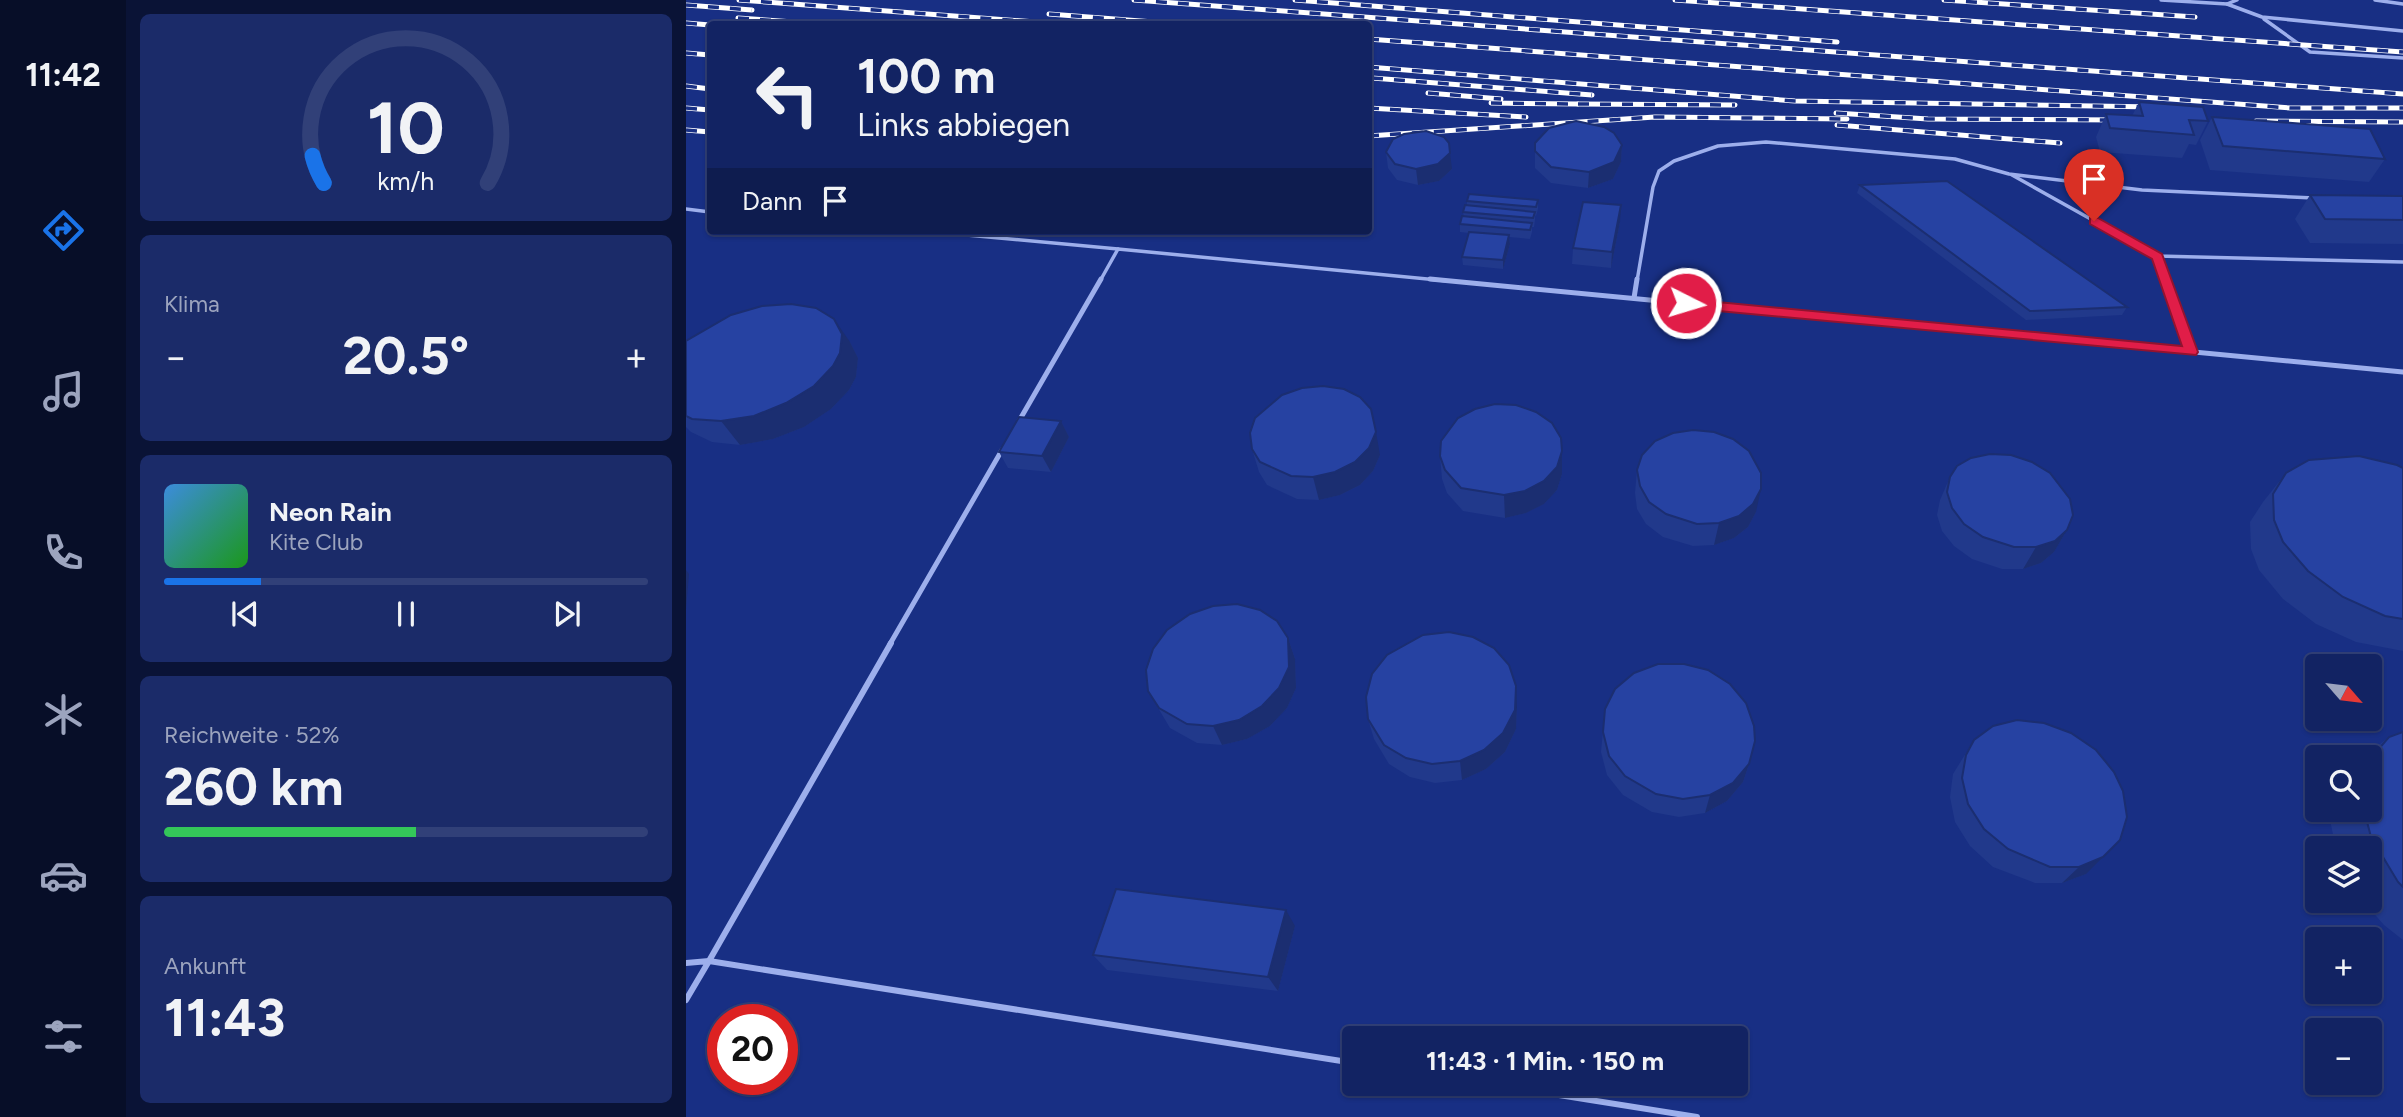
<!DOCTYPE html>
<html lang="de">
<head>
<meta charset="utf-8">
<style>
	:root { --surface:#122363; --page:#1b2b69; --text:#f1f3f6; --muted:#9ca4be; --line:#314078; --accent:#1a73e8 }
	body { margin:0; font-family:Figtree,sans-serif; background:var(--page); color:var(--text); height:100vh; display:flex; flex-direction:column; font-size:26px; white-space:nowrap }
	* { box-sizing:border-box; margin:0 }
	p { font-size:23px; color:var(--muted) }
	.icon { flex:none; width:38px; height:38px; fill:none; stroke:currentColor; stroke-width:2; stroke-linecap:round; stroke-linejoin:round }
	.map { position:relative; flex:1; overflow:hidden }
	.details { display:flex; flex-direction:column; gap:14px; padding:14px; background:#0a1336; width:560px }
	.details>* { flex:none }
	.banner { position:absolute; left:21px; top:21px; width:665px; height:214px; border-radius:7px; box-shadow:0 2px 5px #0004,0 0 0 2px var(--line); background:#122363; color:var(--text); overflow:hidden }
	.needle { width:46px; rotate:118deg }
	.tools { position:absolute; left:1619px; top:654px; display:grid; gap:14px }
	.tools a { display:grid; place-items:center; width:77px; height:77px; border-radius:7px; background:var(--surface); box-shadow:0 2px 5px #0004,0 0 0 2px var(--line); font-size:35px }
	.speed { position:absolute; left:21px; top:1004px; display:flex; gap:14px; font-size:35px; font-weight:700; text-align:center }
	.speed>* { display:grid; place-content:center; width:91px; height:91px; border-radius:50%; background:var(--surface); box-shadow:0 2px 5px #0004,0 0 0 2px var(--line); line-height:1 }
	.speed .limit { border:10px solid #d22; background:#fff; color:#111 }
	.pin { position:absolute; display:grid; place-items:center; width:60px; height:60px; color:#fff; margin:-72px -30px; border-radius:50% 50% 50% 0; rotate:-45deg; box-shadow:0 0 7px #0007 }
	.pin .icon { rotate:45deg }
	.me { position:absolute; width:77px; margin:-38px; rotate:95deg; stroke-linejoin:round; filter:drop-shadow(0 0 5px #0008) }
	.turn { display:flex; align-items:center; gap:24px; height:147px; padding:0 35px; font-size:32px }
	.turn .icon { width:91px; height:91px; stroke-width:2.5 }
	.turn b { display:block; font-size:49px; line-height:60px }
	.then { display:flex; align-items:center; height:66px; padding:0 35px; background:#0003; gap:14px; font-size:26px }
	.big { font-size:52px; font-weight:700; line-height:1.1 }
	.details .card { flex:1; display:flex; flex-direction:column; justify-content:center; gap:10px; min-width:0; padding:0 24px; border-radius:10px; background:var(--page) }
	.details .dial { align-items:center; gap:0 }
	.dial svg { height:182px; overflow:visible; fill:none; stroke:var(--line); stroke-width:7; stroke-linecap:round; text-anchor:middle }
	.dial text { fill:var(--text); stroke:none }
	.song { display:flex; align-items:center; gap:21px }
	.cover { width:84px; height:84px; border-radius:10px; background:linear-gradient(135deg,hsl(210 70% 55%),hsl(120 70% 35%)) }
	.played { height:7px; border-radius:4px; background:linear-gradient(90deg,var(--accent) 20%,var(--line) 20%) }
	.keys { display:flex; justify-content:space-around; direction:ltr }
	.heat { display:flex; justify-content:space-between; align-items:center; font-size:38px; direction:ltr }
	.charge { height:10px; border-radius:5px; background:linear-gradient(90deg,#34c759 52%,var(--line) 0) }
	.trip { position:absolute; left:656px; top:1026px; width:406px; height:70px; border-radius:7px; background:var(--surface); box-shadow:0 2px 5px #0004,0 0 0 2px var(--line); font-weight:700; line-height:70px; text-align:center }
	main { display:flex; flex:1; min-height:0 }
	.dock { display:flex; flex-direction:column; width:126px; justify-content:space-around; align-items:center; background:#070e28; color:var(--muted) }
	.dock .icon { width:49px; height:49px }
	.dock .current { color:var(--accent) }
	.dock b { font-size:32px; color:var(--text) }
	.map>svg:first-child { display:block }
</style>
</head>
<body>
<main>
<nav class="dock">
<b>11:42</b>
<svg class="icon current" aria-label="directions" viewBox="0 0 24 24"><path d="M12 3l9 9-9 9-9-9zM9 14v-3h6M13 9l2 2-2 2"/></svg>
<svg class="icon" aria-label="music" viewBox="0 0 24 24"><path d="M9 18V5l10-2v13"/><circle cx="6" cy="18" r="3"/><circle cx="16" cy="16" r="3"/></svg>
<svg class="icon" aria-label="phone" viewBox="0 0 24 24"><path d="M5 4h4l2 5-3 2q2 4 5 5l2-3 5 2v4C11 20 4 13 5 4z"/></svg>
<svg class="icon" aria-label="climate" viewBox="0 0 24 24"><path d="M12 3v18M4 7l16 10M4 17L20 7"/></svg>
<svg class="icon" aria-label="car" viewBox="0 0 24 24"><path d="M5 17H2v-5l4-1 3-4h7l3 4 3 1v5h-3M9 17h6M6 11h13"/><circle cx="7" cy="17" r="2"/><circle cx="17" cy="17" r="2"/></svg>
<svg class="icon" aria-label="filters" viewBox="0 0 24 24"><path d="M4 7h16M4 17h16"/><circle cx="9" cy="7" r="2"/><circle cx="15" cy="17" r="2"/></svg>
</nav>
<section class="details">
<div class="card dial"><svg viewBox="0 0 100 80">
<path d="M14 69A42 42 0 1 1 86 69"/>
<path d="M14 69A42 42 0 0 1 9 57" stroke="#1a73e8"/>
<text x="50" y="56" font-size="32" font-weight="700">10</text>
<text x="50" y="72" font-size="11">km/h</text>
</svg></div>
<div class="card"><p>Klima</p>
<div class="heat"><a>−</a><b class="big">20.5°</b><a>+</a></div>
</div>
<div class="card">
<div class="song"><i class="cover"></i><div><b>Neon Rain</b><p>Kite Club</p></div></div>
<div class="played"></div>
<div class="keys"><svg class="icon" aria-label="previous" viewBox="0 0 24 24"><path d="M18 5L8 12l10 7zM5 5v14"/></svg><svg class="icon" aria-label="pause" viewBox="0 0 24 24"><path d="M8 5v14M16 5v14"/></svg><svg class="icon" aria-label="next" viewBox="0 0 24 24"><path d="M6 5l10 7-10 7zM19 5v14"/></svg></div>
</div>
<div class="card"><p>Reichweite · 52%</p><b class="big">260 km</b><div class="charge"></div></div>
<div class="card"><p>Ankunft</p><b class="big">11:43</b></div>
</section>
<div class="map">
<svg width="1717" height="1117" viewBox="0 0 1717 1117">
	<rect width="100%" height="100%" fill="#182f84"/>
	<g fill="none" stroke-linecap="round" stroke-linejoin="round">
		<g stroke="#9dafec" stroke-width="3.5">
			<path d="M1475,0L1541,4L1551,0"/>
			<path d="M1689,0L1717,4"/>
			<path d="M1541,4L1576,17L1717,31"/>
			<path d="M1578,19L1624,52L1717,58"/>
			<path d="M1326,175L1471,256L1717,262"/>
			<path d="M0,209L24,212"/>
			<path d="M237,231L432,249"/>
			<path d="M1471,256L1480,281"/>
			<path d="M414,281L432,249L762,281"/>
			<path d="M951,281L967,187L973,171L988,161L1032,146L1080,142L1269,159L1323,174L1456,190L1628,198"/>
		</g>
		<g stroke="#9dafec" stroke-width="5">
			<path d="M744,279L1717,372"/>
			<path d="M1479,279L1505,352"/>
			<path d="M948,298L951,279"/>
			<path d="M333,421L415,279"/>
			<path d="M204,644L316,450"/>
		</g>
		<g stroke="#9dafec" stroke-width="6">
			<path d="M205,643L23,961L668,1063"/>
			<path d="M0,963L23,961L0,1000"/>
			<path d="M797,1083L1011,1117"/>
		</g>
		<defs>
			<g id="rail">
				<path d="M53,0L377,24"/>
				<path d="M448,0L1717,94"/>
				<path d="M609,0L1151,42"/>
				<path d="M989,0L1717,52"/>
				<path d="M1258,0L1509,17"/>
				<path d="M0,5L66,10"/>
				<path d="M363,14L494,24"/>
				<path d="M52,18L136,24"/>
				<path d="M0,23L24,25"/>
				<path d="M682,39L1604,108H1717"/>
				<path d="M0,53L24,55"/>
				<path d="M682,67L1109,101L1469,107"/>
				<path d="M686,78L906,95"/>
				<path d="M0,86L24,89"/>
				<path d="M742,93L815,99"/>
				<path d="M805,103L892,104"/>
				<path d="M892,104L1049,105"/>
				<path d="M0,108L24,110"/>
				<path d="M682,108L840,117"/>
				<path d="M1150,113L1242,119L1437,120"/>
				<path d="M1570,121L1717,122"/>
				<path d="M1151,125L1374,143"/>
				<path d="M0,130L24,132"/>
				<path d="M682,136L969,117L1161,119"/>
			</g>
		</defs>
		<use href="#rail" stroke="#fff" stroke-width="5"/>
		<use href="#rail" stroke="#182f84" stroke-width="3.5" stroke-dasharray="11" stroke-linecap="butt"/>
	</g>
	<g fill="#21398b">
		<path d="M1453,102L1522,121L1510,145L1503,144L1496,158L1414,152L1410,137L1420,114L1446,116Z"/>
		<path d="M1526,117L1699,159L1683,182L1524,170L1514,140Z"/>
		<path d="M849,143L936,145L935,162L927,179L902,188L865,183L849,168Z"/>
		<path d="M700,152L766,169L753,181L732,185L711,180L702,168Z"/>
		<path d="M1174,185L1441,307L1436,315L1340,320L1171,193Z"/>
		<path d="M1624,195L1717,196V244L1624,243L1609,219Z"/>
		<path d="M852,200V209L850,216L849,215V220L848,227H846V232L844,239L823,237L824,244L817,269L777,265L776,257L783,233L774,232V224L778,217L777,212L781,206V201Z"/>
		<path d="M934,222L925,268L886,264L887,248Z"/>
		<path d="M0,341L164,342L172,358L170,377L163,390L145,409L118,427L87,439L54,445L26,442L5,432L0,427Z"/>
		<path d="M375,421L383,437L365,472L322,468L313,452Z"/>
		<path d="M566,449L694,455L687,471L674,485L654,495L633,500L611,499L581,485L573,472Z"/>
		<path d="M876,451V474L871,490L858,504L840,513L819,518L777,511L761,493L756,479L754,456Z"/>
		<path d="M1717,468V651L1670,642L1630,624L1597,599L1573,570L1565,549L1564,522L1577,502L1600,473Z"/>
		<path d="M951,470L1070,512L1062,527L1048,538L1028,545L1007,546L977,537L960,524L951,509L949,493Z"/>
		<path d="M1264,477L1381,530L1368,552L1355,563L1337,569H1316L1286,559L1268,546L1256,531L1251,515L1254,500Z"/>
		<path d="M602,638L609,659L610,688L601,708L584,726L561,739L536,745L511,743L484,728L462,691Z"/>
		<path d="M831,707L830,729L819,752L800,769L776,780L749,783L724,777L703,764L688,739L682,719Z"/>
		<path d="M919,709L1063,764L1057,782L1041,801L1019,813L993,817L966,812L937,795L921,775L915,752Z"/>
		<path d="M1717,732V940L1698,925L1677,901H1684V849H1650L1644,820L1646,810H1684V758H1676L1703,737Z"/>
		<path d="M1288,740L1400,874L1376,883H1349L1307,867L1284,846L1269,822L1264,797L1267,774Z"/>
		<path d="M609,926L592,991L421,970L407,955Z"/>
	</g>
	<g fill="#1b2e71">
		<path d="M936,145L935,162L927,179L902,188L903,172Z"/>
		<path d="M764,153L766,169L753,181L732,185L730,169Z"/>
		<path d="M935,205L934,222L925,268L926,252Z"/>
		<path d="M823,235L824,244L817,269V260Z"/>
		<path d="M148,319L164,342L172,358L170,377L163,390L145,409L118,427L87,439L54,445L35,421Z"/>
		<path d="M375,421L383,437L365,472L356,456Z"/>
		<path d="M690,432L694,455L687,471L674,485L654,495L633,500L627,477Z"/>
		<path d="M876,451V474L871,490L858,504L840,513L819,518L818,495Z"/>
		<path d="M1075,489L1070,512L1062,527L1048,538L1028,545L1033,523Z"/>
		<path d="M1381,530L1368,552L1355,563L1337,569L1350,547Z"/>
		<path d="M0,570L3,574L0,609Z"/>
		<path d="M602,638L609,659L610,688L601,708L584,726L561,739L536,745L527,726Z"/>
		<path d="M830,686L831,707L830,729L819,752L800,769L776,780L774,761Z"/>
		<path d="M1063,764L1057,782L1041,801L1019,813L1024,795Z"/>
		<path d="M1417,857L1400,874L1376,883L1393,867Z"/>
		<path d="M600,910L609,926L592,991L582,977Z"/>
	</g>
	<g fill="#2642a2" stroke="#1b2e71" stroke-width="2">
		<path d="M1453,102L1517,107L1522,121L1503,120L1508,135L1424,128L1420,114L1457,116Z"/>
		<path d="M1526,117L1684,129L1699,159L1537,146Z"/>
		<path d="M890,121L918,127L928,133L936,145L928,162L903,172L865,167L849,151V143L863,128Z"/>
		<path d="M740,131L758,137L763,143L764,153L752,164L730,169L709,164L700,152L707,139L718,134Z"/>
		<path d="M1261,181L1441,307L1344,311L1174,185Z"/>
		<path d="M783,194L852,200L850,207L781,201Z"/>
		<path d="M1624,195L1717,196V220L1639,219Z"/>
		<path d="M897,202L935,205L926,252L887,248Z"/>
		<path d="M779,205L849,212L847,218L777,212Z"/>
		<path d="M776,216L846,223L844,230L774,224Z"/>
		<path d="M783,232L823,235L817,260L776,257Z"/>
		<path d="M105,304L130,308L148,319L156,334L154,353L147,366L128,386L100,403L68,416L35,421L6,419L0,416V341L45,315L76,306Z"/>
		<path d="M637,386L658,389L674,397L685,409L690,432L683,448L669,462L649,472L627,477L605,476L574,462L566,449L564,433L569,418L596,395L616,388Z"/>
		<path d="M809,404L830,405L850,412L866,423L875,438L876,451L871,467L858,481L839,491L818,495L775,488L759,470L754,456L755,441L772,418L789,409Z"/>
		<path d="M333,417L375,421L356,456L313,452Z"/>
		<path d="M1007,430L1028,432L1047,439L1063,451L1075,473V489L1067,504L1053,516L1033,523L1011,524L980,514L963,502L954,486L951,470L956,455L969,441L987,433Z"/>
		<path d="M1304,454L1325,455L1346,462L1364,473L1384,499L1387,515L1381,530L1369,541L1350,547H1328L1297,537L1278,524L1266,508L1261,492L1264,477L1271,466L1285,458Z"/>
		<path d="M1673,456L1711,465L1717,468V619L1699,616L1657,597L1622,571L1597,542L1588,520L1587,494L1600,473L1623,460Z"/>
		<path d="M551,604L574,610L591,621L602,638L603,667L593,688L576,706L553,720L527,726L501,724L473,708L462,691L460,670L467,649L481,630L504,614L527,606Z"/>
		<path d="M763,632L787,637L808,648L823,665L830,686L829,710L817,733L798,750L774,761L746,764L720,758L698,745L682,719L680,697L686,674L701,655L737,635Z"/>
		<path d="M972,664H998L1022,670L1044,684L1060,703L1068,726L1069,741L1063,764L1047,783L1024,795L997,799L970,794L939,776L923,756L917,732L919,709L929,689L948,673Z"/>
		<path d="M1331,720L1358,723L1385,733L1410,750L1428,772L1437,791L1441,817L1434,840L1417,857L1393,867H1364L1322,849L1298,829L1282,804L1276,778L1280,755L1288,740L1307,726Z"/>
		<path d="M1717,732V887L1712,882L1685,837L1678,810H1684V759L1703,737Z"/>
		<path d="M430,889L600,910L582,977L407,955Z"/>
	</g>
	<path fill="#e11d48" stroke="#92132f" stroke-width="2" d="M1404,218H1412L1476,254L1512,352L1510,355L1000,308L994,303L1000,299L1496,346L1466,259L1404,224Z"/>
</svg>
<div class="tools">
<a><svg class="needle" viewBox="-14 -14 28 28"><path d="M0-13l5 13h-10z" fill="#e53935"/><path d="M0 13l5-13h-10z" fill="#9ca4be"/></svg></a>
<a><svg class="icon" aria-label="search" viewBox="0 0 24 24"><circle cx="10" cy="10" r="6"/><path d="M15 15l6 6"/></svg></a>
<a><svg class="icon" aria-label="layers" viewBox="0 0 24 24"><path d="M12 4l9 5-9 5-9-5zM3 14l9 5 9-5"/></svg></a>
<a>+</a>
<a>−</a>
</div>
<div class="speed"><div class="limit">20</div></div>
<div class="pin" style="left:1408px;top:221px;background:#d93025"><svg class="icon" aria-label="arrive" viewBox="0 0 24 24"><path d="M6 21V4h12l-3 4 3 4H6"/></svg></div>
<svg class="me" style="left:1000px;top:303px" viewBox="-20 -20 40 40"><circle r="17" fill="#e11d48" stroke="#fff" stroke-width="3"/><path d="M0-11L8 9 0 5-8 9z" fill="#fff"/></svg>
<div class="trip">11:43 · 1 Min. · 150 m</div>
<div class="banner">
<div class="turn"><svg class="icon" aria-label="left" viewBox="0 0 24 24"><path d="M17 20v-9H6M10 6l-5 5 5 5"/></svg><div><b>100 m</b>Links abbiegen</div></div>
<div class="then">Dann<svg class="icon" aria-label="arrive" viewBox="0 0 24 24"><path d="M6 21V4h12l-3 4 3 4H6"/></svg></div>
</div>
</div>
</main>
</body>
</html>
